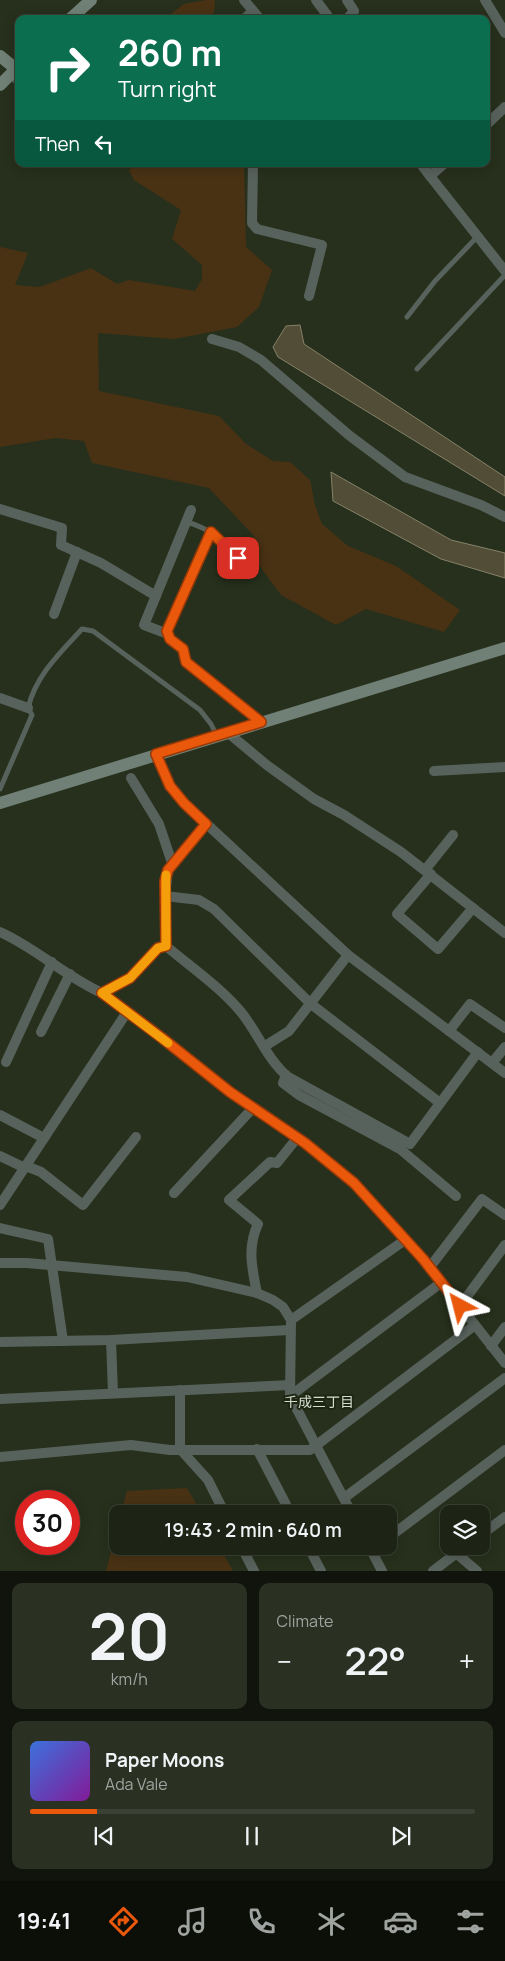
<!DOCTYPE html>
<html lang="en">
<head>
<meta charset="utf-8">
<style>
	:root { --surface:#1d2415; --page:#2a3022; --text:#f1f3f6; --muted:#a0a4a0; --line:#3b4134; --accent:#ea580c }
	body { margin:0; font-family:Manrope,"Noto Sans JP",sans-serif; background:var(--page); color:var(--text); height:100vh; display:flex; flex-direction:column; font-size:19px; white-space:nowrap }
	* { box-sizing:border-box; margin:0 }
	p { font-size:16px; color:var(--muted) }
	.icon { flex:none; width:28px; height:28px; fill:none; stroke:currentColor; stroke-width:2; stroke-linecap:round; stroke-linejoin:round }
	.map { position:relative; height:1571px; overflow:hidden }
	.drawer { display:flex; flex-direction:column; gap:12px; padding:12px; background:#10140c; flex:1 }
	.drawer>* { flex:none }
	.top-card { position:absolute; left:15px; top:15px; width:475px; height:152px; border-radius:10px; box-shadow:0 2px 12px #0003,0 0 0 1px var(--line); background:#0b6e4f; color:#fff; overflow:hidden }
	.buttons { position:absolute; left:440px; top:1505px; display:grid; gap:10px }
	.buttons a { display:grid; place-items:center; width:50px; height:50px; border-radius:10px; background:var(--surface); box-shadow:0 2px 12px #0003,0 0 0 1px var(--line); font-size:25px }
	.speed { position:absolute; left:15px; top:1490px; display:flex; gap:10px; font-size:25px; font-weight:700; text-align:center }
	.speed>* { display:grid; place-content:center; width:65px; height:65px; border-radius:50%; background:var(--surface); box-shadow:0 2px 12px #0003,0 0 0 1px var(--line); line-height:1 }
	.speed .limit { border:8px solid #d22; background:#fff; color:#111 }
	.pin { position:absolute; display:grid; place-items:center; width:42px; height:42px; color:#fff; margin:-21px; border-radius:10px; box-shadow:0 2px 8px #0006 }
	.me { position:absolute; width:55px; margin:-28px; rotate:322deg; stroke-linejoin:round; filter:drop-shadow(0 0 4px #0008) }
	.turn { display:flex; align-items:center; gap:18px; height:105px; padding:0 20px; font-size:22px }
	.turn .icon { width:65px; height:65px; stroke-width:2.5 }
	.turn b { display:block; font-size:35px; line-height:42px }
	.then { display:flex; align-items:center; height:48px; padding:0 20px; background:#0003; gap:10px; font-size:19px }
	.big { font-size:38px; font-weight:600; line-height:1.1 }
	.drawer .widget { flex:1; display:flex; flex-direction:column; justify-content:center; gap:8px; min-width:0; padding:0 18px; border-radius:10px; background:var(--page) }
	.drawer .dial { align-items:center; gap:0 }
	.dial b { font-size:65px; line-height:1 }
	.song { display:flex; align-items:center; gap:15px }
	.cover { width:60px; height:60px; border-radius:8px; background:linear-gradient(135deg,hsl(220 70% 55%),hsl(290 70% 35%)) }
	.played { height:5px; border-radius:2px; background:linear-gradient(90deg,var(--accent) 15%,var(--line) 15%) }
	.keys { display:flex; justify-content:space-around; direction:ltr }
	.heat { display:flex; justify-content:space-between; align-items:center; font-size:28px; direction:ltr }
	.drawer .tiles { flex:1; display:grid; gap:12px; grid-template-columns:1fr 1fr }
	.widget:last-child { grid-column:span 2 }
	.trip { position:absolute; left:109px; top:1505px; width:288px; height:50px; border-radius:10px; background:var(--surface); box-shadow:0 2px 12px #0003,0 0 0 1px var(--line); font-weight:600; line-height:50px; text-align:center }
	.dock { display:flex; height:80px; justify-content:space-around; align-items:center; background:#0c0e08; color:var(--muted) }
	.dock .icon { width:35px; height:35px }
	.dock .active { color:var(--accent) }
	.dock b { font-size:22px; color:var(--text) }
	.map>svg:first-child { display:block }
</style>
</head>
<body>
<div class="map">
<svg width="505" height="1571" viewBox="0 0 505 1571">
	<rect width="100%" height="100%" fill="#27301c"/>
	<g fill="#493214">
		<path d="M206,0H215L214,12L208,19H164L184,4Z"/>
		<path d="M135,164H244L246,247L272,270L259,307L237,327L174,339L98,333L99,391L219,416L246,444L273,461L290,462L310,480L315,505L322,524L348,546L396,566L460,610L444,632L366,609L336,625L281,595L250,553L254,536L209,488L92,463L84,441L56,438L0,447V247L28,253L15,285L40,287L91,268L117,284L129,280L195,291L202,279V265L172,239L181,210L134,180L129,170Z"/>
		<path d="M187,1488L202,1514H121L127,1491Z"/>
		<path d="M117,1528L118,1546H219L233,1571H106Z"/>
	</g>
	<g fill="#514d36" stroke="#868269">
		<path d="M300,325L304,344L505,477V496L278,357L273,347L286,326Z"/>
		<path d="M331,472L451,540L505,553V578L441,559L333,501Z"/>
	</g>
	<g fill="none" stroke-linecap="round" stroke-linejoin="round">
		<g stroke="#58625c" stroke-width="5">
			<path d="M9,76L19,84"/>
			<path d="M407,317L435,281L477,237"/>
			<path d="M417,369L505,275"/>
			<path d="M187,522C213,530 219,539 238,558"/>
			<path d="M211,531L167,631L170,639L183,649L186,662L260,722"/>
			<path d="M0,789L32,715L28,708C36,675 60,653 82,629L93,631L200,710L211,724L217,736"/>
		</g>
		<g stroke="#58625c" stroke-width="10">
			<path d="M244,0L260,19"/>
			<path d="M316,0L330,19"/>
			<path d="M485,0L505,33"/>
			<path d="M244,19L253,11"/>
			<path d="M347,19L354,11L347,0"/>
			<path d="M486,125L505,107"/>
			<path d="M253,164L252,223L257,229L322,245L309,296"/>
			<path d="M421,164L430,176"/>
			<path d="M444,164L430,176L505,271"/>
			<path d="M212,339L239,347L261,360L350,436L405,477L481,505L505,517"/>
			<path d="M0,509L62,528L61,545L101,563L156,596"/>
			<path d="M54,614L77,552"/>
			<path d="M168,634L144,625L191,510"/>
			<path d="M0,698L28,708"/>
			<path d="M227,732L268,766L314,799L344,815L401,852L505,933"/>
			<path d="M156,755L170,786L184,803L348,955L505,1073"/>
			<path d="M434,771L505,767"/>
			<path d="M131,778L159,824L172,863"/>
			<path d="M206,824L168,870L165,896L166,946C191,967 220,987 241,1012C258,1033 267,1059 288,1077L410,1144L478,1052"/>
			<path d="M425,870L453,835"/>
			<path d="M431,874L397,914L438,949L473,908"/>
			<path d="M165,896L199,900L214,909L311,1004L440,1103"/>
			<path d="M0,932C36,948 66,977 102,993L130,978L158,947L166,946"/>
			<path d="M102,993L166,1041L230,1092L305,1143L354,1183L423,1259L505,1363"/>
			<path d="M449,1031L470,1004L505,1028"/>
			<path d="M41,1032L70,974"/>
			<path d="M265,1046L289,1031L348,955"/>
			<path d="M6,1062L52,962"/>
			<path d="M492,1063L505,1047"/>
			<path d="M286,1075L283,1083L299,1095L400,1149L456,1196"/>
			<path d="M0,1115L44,1138"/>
			<path d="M0,1156L25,1168"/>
			<path d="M26,1166L41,1172L83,1205L136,1137"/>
			<path d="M174,1193L253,1108"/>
			<path d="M0,1205L127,1012"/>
			<path d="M0,1228L48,1239L63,1341"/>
			<path d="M0,1263H27L187,1277L257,1293L273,1300L283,1307L291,1320"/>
			<path d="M430,1267L482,1199L505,1215"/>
			<path d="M257,1293C252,1269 247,1247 258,1224L229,1200L270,1162L277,1163L297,1138"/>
			<path d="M460,1306L505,1245"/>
			<path d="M111,1340L113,1393"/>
			<path d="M0,1342L111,1340L289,1330"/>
			<path d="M491,1346L505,1327"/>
			<path d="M180,1390V1449L208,1480L225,1514"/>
			<path d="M290,1396L442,1282"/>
			<path d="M0,1399L290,1385"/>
			<path d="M257,1449L291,1514"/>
			<path d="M0,1457L131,1445L170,1450H310L475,1325"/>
			<path d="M344,1498L505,1378"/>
			<path d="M352,1514L290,1396L291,1320L405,1240"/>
			<path d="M481,1535L505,1517"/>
			<path d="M388,1538L505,1450"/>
			<path d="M241,1546L254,1571"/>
			<path d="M308,1546L321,1571"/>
			<path d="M369,1546L382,1571"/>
			<path d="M456,1553L477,1571"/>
			<path d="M433,1571L466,1546"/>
		</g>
		<g stroke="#708076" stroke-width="12">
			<path d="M70,19L91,0"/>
			<path d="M0,56L16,69"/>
			<path d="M0,85L19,66"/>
			<path d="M0,803L505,648"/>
		</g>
	</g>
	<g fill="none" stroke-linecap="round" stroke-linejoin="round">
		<defs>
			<path id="route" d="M238,558L211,532L167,631L170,639L183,649L186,662L261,722L156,754L170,786L184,803L206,824L168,870L165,881L166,946L158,948L130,978L102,993L162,1038L230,1092L305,1143L354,1183L423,1259L460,1306"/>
		</defs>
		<use href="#route" stroke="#983908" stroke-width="12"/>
		<use href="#route" stroke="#ea580c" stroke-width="9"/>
		<path stroke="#f59e0b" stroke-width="9" d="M166,875V946L158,948L130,978L102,993L168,1043"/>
	</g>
	<g text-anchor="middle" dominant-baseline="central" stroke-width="4" stroke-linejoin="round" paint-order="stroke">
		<g font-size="14" fill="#d5dbce" stroke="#1d2612">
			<text x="319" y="1401">千成三丁目</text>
		</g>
	</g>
</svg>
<div class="buttons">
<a><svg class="icon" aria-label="layers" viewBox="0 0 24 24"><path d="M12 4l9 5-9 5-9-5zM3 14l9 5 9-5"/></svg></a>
</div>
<div class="speed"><div class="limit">30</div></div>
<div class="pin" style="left:238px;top:558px;background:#d93025"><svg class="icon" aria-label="arrive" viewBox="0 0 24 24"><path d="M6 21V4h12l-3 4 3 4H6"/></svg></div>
<svg class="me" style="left:460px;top:1306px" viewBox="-20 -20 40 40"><path d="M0-17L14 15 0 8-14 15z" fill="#ea580c" stroke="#fff" stroke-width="4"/></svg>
<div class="trip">19:43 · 2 min · 640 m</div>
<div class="top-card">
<div class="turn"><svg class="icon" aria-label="right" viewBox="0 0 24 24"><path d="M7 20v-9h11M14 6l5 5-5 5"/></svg><div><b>260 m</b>Turn right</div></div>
<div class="then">Then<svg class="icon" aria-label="left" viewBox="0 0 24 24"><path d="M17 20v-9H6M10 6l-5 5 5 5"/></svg></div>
</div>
</div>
<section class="drawer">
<div class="tiles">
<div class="widget dial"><b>20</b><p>km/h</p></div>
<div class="widget"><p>Climate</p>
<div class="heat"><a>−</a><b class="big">22°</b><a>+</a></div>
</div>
<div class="widget">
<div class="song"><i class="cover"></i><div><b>Paper Moons</b><p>Ada Vale</p></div></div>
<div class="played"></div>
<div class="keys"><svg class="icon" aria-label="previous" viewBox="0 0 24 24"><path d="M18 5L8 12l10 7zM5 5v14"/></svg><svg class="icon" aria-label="pause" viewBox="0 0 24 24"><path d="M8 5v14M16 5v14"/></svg><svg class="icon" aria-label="next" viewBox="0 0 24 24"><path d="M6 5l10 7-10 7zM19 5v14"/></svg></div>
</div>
</div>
</section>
<nav class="dock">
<b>19:41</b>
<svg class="icon active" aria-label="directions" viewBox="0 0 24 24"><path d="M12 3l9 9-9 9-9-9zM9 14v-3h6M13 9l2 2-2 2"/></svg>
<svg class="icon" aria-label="music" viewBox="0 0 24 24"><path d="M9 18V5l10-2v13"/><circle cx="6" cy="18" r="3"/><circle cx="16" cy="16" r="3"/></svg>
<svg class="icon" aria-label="phone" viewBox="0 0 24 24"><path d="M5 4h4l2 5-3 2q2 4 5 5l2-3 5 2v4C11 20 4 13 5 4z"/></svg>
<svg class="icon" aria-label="climate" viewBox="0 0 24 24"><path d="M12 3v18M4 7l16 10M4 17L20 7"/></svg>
<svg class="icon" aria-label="car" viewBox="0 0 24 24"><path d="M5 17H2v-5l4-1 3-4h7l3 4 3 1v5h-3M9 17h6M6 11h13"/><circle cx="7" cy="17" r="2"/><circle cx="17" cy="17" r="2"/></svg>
<svg class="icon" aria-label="filters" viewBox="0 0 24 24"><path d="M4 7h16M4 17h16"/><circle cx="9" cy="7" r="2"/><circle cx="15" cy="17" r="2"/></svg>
</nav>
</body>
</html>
